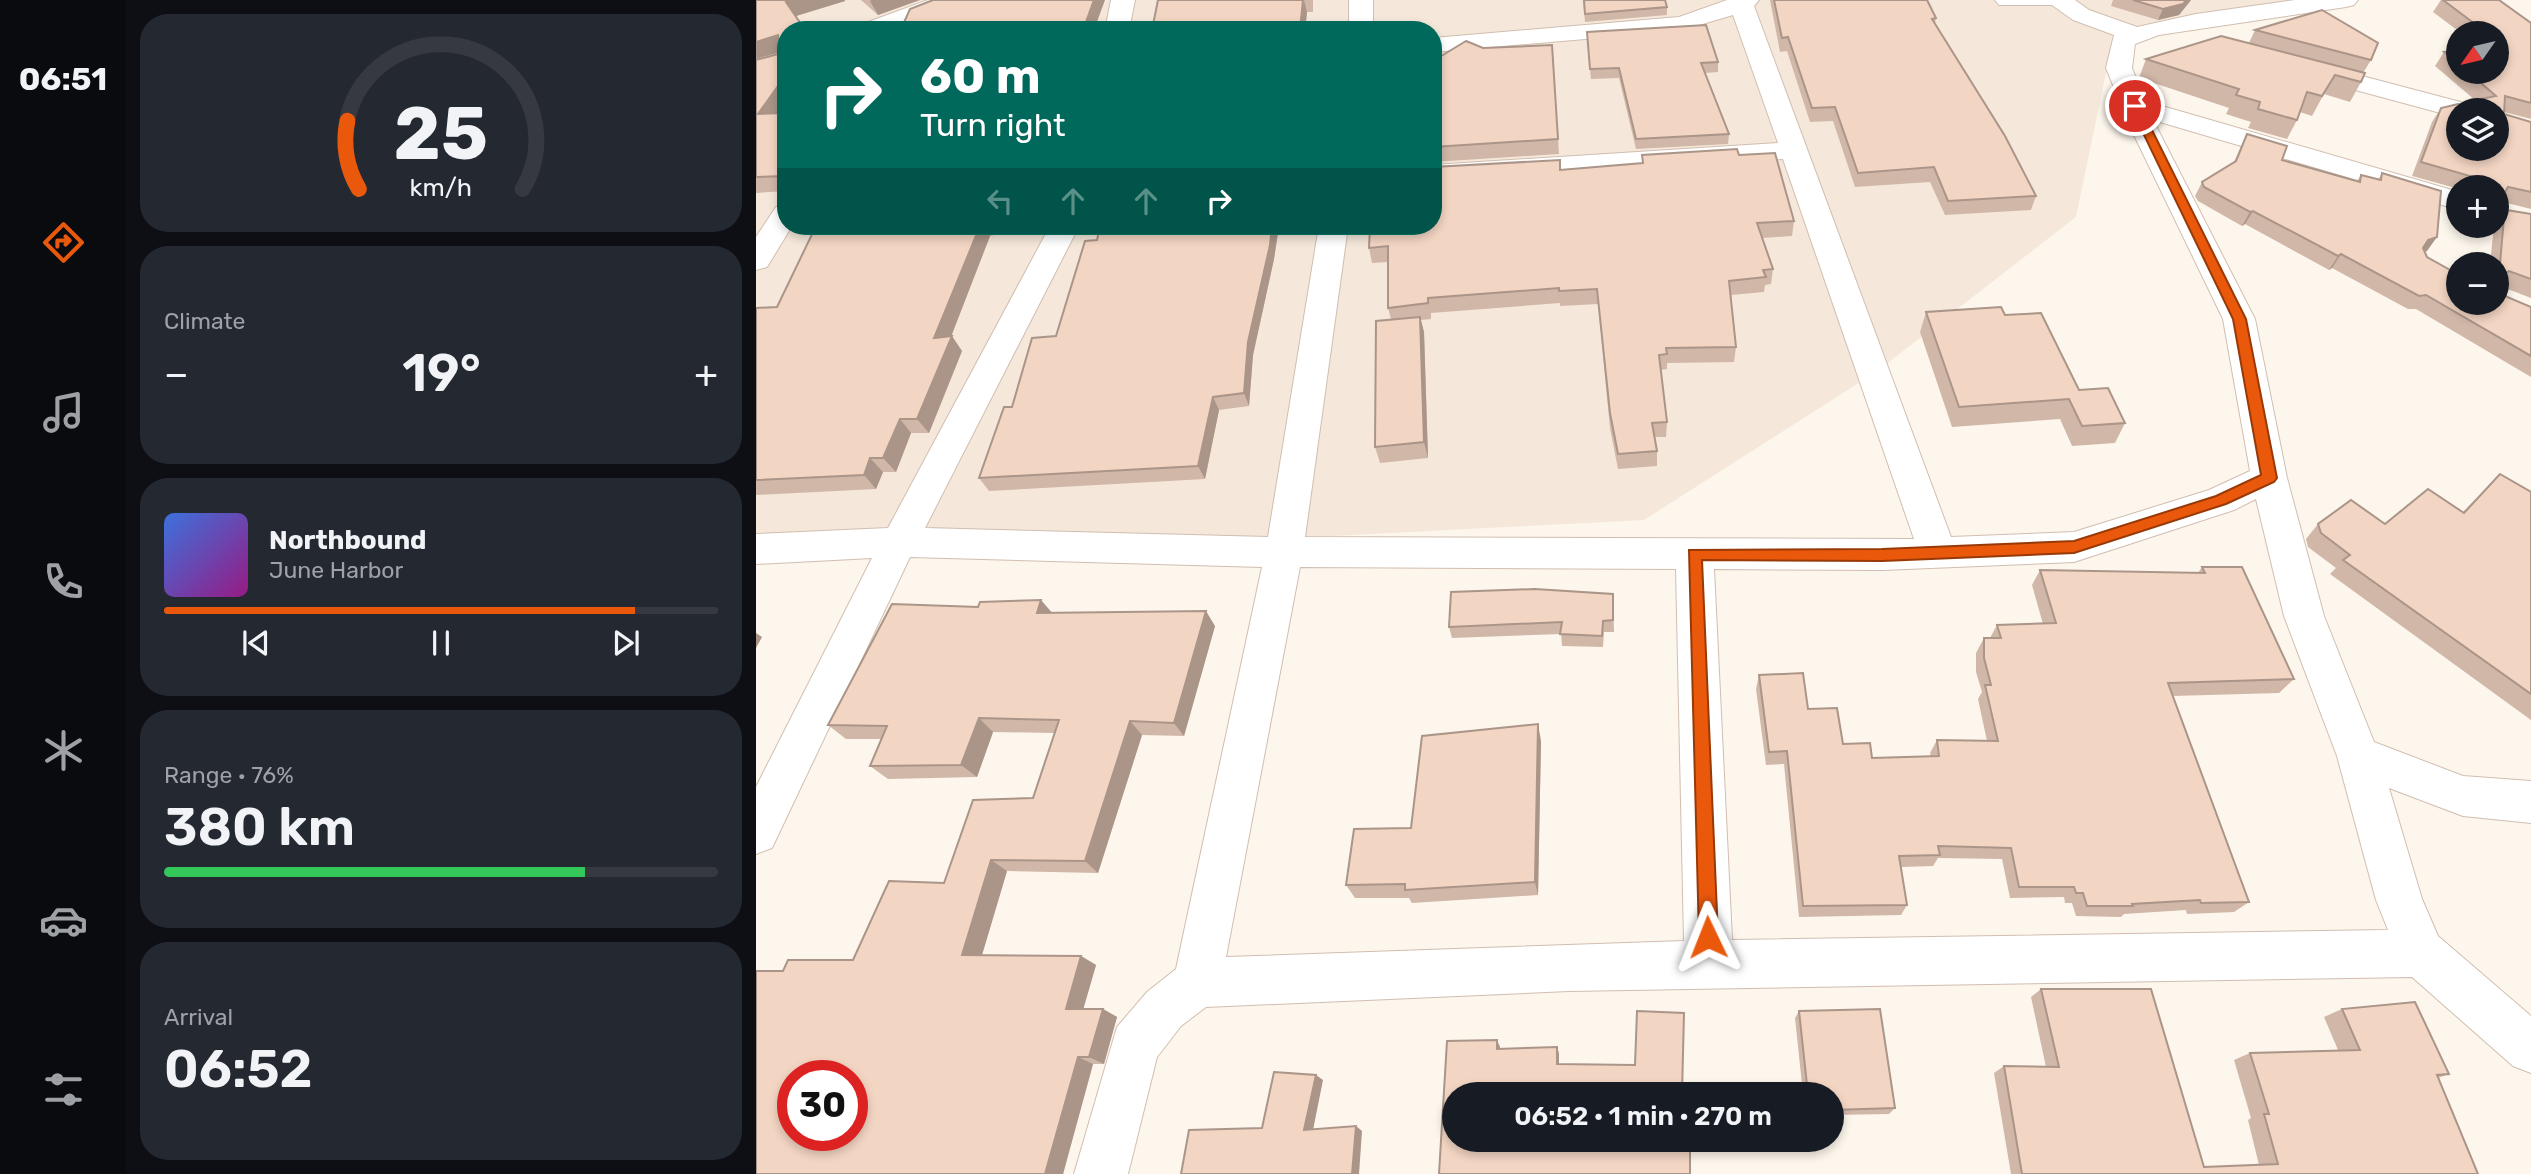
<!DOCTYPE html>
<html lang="en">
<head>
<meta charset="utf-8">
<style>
	:root { --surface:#171b24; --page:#242831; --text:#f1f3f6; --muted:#9ea1a6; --line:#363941; --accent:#ea580c }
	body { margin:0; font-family:Rubik,sans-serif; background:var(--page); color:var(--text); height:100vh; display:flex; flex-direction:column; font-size:26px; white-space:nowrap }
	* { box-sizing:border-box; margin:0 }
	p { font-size:23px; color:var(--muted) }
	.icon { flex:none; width:38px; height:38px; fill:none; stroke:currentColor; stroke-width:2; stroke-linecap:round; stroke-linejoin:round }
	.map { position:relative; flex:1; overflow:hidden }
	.side { display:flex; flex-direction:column; gap:14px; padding:14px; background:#0d0f14; width:630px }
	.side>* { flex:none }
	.banner { position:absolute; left:21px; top:21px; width:665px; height:214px; border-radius:28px; box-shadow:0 4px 10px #0003; background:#00695c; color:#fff; overflow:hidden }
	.needle { width:46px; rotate:236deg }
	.tools { position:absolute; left:1690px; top:21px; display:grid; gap:14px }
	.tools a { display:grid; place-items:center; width:63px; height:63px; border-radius:50%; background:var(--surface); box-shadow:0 4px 10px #0003; font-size:35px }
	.speed { position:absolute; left:21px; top:1060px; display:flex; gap:14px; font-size:35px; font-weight:700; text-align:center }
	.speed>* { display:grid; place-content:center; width:91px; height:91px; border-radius:50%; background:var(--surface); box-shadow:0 4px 10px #0003; line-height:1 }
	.speed .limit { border:10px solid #d22; background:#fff; color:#111 }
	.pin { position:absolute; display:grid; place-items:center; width:60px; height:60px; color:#fff; margin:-30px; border:4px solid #fff; border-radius:50%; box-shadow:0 2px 7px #0007 }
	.me { position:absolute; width:77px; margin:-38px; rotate:358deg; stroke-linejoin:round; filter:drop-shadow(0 0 5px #0008) }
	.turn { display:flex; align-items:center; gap:24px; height:147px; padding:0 28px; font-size:32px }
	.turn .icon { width:91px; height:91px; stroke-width:2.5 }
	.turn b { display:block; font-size:49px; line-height:60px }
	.lanes { display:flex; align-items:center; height:66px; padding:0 28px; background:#0003; justify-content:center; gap:35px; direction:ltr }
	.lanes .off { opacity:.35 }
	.big { font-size:52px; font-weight:600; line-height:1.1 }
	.side .widget { flex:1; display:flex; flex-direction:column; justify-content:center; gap:10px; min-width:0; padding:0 24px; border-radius:28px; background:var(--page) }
	.side .dial { align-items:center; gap:0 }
	.dial svg { height:182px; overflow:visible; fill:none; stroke:var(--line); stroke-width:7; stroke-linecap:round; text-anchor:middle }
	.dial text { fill:var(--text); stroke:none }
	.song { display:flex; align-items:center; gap:21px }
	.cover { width:84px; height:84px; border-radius:10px; background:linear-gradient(135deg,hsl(220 70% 55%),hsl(310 70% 35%)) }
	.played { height:7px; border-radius:4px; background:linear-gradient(90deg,var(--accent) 85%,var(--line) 85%) }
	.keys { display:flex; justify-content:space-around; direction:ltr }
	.heat { display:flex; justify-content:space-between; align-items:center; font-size:38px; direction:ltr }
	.charge { height:10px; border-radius:5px; background:linear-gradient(90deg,#34c759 76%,var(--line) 0) }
	.trip { position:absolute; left:686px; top:1082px; width:402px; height:70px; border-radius:35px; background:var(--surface); box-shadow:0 4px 10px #0003; font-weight:600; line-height:70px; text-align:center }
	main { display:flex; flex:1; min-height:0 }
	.tabs { display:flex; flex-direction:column; width:126px; justify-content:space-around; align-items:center; background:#090b0e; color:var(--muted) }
	.tabs .icon { width:49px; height:49px }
	.tabs .active { color:var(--accent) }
	.tabs b { font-size:32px; color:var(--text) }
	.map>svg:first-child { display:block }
</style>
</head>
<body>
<main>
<nav class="tabs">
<b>06:51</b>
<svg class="icon active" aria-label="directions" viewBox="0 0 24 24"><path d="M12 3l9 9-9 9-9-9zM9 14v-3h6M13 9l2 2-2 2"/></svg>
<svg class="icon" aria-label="music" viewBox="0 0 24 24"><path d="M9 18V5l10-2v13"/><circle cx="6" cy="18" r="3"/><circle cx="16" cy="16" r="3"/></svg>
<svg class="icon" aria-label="phone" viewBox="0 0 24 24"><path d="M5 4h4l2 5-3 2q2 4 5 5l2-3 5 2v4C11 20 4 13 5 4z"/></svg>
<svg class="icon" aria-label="climate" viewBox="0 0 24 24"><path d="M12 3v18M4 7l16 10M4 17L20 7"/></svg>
<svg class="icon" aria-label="car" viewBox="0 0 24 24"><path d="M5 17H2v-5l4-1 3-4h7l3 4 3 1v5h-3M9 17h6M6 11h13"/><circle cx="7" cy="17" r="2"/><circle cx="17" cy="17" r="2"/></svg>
<svg class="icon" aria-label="filters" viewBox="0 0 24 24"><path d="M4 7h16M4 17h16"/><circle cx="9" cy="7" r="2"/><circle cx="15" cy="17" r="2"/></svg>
</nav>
<section class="side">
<div class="widget dial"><svg viewBox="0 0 100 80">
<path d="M14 69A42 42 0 1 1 86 69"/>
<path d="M14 69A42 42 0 0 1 9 39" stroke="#ea580c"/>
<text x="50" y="56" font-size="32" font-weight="700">25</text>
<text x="50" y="72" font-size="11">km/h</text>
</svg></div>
<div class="widget"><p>Climate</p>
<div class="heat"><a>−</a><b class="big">19°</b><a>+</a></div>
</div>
<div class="widget">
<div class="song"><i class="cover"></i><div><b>Northbound</b><p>June Harbor</p></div></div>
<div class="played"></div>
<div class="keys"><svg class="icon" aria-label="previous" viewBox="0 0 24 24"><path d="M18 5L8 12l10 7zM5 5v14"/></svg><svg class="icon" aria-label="pause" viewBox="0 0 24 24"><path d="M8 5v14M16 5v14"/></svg><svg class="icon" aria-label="next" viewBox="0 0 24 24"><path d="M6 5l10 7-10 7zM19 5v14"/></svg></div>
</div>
<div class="widget"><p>Range · 76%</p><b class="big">380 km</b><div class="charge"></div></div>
<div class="widget"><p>Arrival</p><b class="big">06:52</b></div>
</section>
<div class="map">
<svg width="1775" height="1174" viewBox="0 0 1775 1174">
	<rect width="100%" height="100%" fill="#fdf6ec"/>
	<path fill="#f5e8da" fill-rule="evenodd" d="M0,0H1570L1357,39L1320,217L1120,372L888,520L326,549L0,555ZM30,30H677V226H30Z"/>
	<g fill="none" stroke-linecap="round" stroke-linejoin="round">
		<defs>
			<g id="minor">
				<path d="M172,0H206L202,5L136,30H101L104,25Z"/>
				<path d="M355,0H379L373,30H349Z"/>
				<rect x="593" y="0" width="24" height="30"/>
				<path d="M971,0H1003L998,6L1195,537L1318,532L1453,490L1494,471L1467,319L1375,129L1350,68L1358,35L1317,20L1296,5H1243L1239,0H1319L1333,10L1381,27L1440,14L1539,0H1602L1598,5L1590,7L1403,35L1379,44L1376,68L1389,101L1703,192V210L1397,120L1499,319L1531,478L1568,616L1618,742L1707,776L1775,781V823L1707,816L1633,788L1666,899L1682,936L1775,1016V1073L1757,1066L1656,977L813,991L450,1007L425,1026L401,1057L372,1174H318L361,1027L391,992L420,969L506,567L154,557L16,848L0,854V787L116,558L0,564V534L132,528L294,226H323L169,528L512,537L563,226H592L549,537L1158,539L1027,159L677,181V165L1022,143L977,15L923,31L677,52V38L923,17ZM1500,499L1528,616L1581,756L1620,900L1632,930L976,940L958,569L1126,570L1318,562L1478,510ZM544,567L920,569L928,941L470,957Z"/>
				<path d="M1553,62L1712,104L1716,110H1703V118L1544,75L1540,70L1544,65Z"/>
				<path d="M30,204V226H36L11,267L0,270V237L20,207Z"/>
			</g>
		</defs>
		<use href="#minor" stroke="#d1beb0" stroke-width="2"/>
		<use href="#minor" fill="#fff" fill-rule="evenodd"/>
	</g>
	<g fill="#d1b7a8">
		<path d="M0,0L89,1L40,16L24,113H30V191L0,193V60L22,54V53L0,59Z"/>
		<path d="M105,0H164L122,15Z"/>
		<path d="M402,0H557V12H551L549,30H396Z"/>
		<path d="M827,0L911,7V15L829,22Z"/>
		<path d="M1014,0H1171L1180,18L1179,23L1280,196L1275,210L1189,215L1174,182L1099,187L1077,121L1054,122L1031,51L1024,52Z"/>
		<path d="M1357,0H1435L1423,15L1402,20L1355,6Z"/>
		<path d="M1685,0H1743L1775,23V119L1748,112V114L1775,122V209L1743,201L1741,203V187H1703V189L1656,176L1676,122L1685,108L1712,106L1715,101L1719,100L1679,66L1688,52L1703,50V72H1741V33H1705L1677,12Z"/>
		<path d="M1499,30L1615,60L1607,73L1605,82L1594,102L1568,94L1556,116L1544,112L1541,120L1531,139L1492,128L1495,122L1470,114L1473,108L1383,78L1390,59L1493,43Z"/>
		<path d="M831,41L962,62V72L949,73L973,134L972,144L880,149L863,78L835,79Z"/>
		<path d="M796,45L803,154L677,162V61L727,48Z"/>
		<path d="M1491,134L1526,160L1601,181L1605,175L1622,180L1626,173L1671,251L1668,252L1671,257L1741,303V264H1734L1738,226H1741V216L1749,206L1751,210L1775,214V298L1749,288L1744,294L1775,307V377L1660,309H1652L1576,268L1573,270L1489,224L1486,226L1442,201L1439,196L1446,182L1478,162Z"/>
		<path d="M886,155H983L1038,221L1036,236L1006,238L1017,269L1015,284L1009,285L1008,292L975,295L980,347L978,362L911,363V369L905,370L911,422L910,437H899L901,451V466L862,469L854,428L842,304L804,306V303L675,313V319L665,320L668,332L672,458L624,463L619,447L635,319L632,308V262L616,263L613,248L804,170L886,163Z"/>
		<path d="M60,226H242L238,235L234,236L195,337L206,351L173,433H155L140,472H127L120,489L0,495V308L21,307Z"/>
		<path d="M344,226H523L518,259L497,355L493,406L463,410L449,479L233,491L223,478L256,407L300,336L341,240Z"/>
		<path d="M1170,312L1249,315L1323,390L1369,423L1359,443L1316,446L1304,419L1196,427L1164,332Z"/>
		<path d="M1744,474L1775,492V720L1574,574L1580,568L1552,547L1550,539L1562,524H1629L1707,512Z"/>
		<path d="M1446,567L1538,679L1523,693L1417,696L1493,902L1478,912L1431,914L1430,910L1368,914L1365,917L1320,916L1316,903H1309L1308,897L1254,898L1246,859L1182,858L1177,866L1145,867L1151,905L1145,915L1043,917L1028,764L1010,765L1000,689L1003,675L1052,709L1087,744L1116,758L1175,757L1174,753L1181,740L1231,741L1222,699L1226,692L1220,672V653L1228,638H1234L1241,625L1287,624L1276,585L1284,570L1442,573Z"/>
		<path d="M857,594L858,632H848L847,647L806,646L805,634L696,638L693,627Z"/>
		<path d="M296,613L459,626L428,736L386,735L342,873L251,871L226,955L325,956L340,965L327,1009H347L361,1017L348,1064H337L307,1174H0L27,971L97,960L188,883L277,798L299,733L237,732L221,777L132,779L114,766L126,739H90L72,725Z"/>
		<path d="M785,741L782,895L656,903L653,898H599L590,885L655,828Z"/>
		<path d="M1285,989L1448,1167L1503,1165L1492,1120L1495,1118L1478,1060L1494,1053L1582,1050L1568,1017L1586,1009L1693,1074L1682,1078L1722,1174H1255L1238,1073L1248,1066L1290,1067L1275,997Z"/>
		<path d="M1043,1011L1139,1108L1133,1114L1076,1115V1094H1047L1039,1018Z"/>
	</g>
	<g fill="#aa9588">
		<path d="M36,0H89V1L40,16L30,2Z"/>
		<path d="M115,0H164L122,15L114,1Z"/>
		<path d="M338,0H349L338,30H327Z"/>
		<path d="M548,0L551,12L549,30H544Z"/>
		<path d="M1430,0H1435L1423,15L1402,20L1407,9Z"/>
		<path d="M22,35L30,50L0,59V42Z"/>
		<path d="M30,68V104L13,128L2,114Z"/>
		<path d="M1497,211L1489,224L1486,226L1494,212Z"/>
		<path d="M224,226H229L234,236L189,352L178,338Z"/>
		<path d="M233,226H242L238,235Z"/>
		<path d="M516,226H523L518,259L497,355L493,406L488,393L492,342Z"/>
		<path d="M1681,237L1671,251L1662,253L1672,240Z"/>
		<path d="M1585,254L1576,268L1573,270L1582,256Z"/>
		<path d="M664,317L668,332L672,458L668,442Z"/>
		<path d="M196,336L206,351L173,433L161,419Z"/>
		<path d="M457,397L463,410L449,479L442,466Z"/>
		<path d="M144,419L155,433L140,472L127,458Z"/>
		<path d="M114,458L127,472L120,489L108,475Z"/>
		<path d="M285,600L298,615L281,613Z"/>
		<path d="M450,611L459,626L428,736L418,723Z"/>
		<path d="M0,633L6,637L0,648Z"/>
		<path d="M223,718L237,732L221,777L205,765Z"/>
		<path d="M374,721L386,735L342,873L329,861Z"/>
		<path d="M782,724L785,741L782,895L779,882Z"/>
		<path d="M235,860L251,871L223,965L206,955Z"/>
		<path d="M325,956L340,965L325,1017L310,1009Z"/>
		<path d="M347,1009L361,1017L348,1064L333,1057Z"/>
		<path d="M741,1040L744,1047V1056L741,1049Z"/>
		<path d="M801,1047L803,1053V1070L801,1064Z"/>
		<path d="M322,1057L337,1064L307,1174H289Z"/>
		<path d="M560,1075L567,1080L556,1135L548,1130Z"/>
		<path d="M600,1126L606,1131L603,1174H596Z"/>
	</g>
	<g fill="#f3d5c3" stroke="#aa9588" stroke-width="2" fill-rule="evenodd">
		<path d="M0,0H36L30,2L49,30H30V68L24,77L29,76L2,114L30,113V176L0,177V60L22,54V35L0,42Z"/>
		<path d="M177,0H338L327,30H147L145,29L154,9Z"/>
		<path d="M402,0H547L544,30H396Z"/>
		<path d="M828,0H909L911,7L829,14Z"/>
		<path d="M1018,0H1171L1180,18L1176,19L1249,136L1280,196L1192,201L1178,167L1102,173L1079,107L1056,108L1032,37L1026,38Z"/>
		<path d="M1377,0H1430L1427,4L1407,9Z"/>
		<path d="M1687,0H1743L1775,23V103L1749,96L1748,114L1775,122V192L1752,187L1749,192L1741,190V187H1731L1716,183L1714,176L1665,162L1685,108L1702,104L1714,106L1715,101L1740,96L1712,72H1741V45L1746,44L1741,41V33H1731ZM1703,110H1741V149H1703Z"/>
		<path d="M1566,10L1622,43L1615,60L1499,30Z"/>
		<path d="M950,25L962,62L945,63L973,134L880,139L863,68L834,69L831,32Z"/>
		<path d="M1465,36L1609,73L1605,82L1579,75L1566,96L1551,92L1541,120L1502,109L1504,102L1480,95L1483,89L1390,59Z"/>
		<path d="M710,41L727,48L796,45L802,139L677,147V61Z"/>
		<path d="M1703,50V64L1688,52Z"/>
		<path d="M1491,134L1531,146L1526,160L1604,182L1605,175L1625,180L1626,173L1685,191L1681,237L1672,240L1667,248L1671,257L1703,275V303H1741L1742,293L1775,307V356L1670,295L1663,296L1585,254L1582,256L1497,211L1494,212L1448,187L1446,182L1480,161Z"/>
		<path d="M981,149L983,155L1019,153L1038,221L1001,223L1017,269L1007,270L1010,277L973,281L980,347L910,348L911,354L903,355L911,422L896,423L901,451L862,454L854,413L841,289L803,291V288L672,298V303L632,308V246L613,248L614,226H677V167L804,160V170L887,163L886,155Z"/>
		<path d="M1749,206L1751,210L1775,214V279L1753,271L1750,273V287H1742Z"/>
		<path d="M60,226H224L178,338L196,336L161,419H144L127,458H114L108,475L0,480V308L21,307Z"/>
		<path d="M344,226H516L514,245L492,342L488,393L457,397L442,466L223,478L248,407H256L276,338L300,336L329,241L341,240Z"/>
		<path d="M1245,307L1249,315L1285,313L1323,390L1352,388L1369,423L1326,426L1313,399L1203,407L1170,312Z"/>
		<path d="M664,317L668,442L619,447L620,321Z"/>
		<path d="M1744,474L1775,492V694L1587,560L1594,555L1565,533L1562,524L1595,500L1629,524L1672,489L1708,513Z"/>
		<path d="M1446,567H1486L1538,679L1412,683L1493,902L1445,903L1444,900L1376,904L1377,906H1331L1327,893H1320L1318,887H1263L1255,848L1182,846L1184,855L1143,856L1151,905L1047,906L1031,751L1013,752L1003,675L1047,673L1052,709L1081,708L1087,744L1114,743L1116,758L1183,756L1181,740L1242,741L1229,685H1235L1228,658V638H1245L1241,625L1300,623L1284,570L1449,573Z"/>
		<path d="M779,589L857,594V620L847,621L846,636L804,634L806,622L693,627L695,592Z"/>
		<path d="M285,600L281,613L450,611L418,723L374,721L329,861L235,860L206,955L325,956L310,1009H347L333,1057H322L289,1174H0V971H27L32,960H97L133,881L188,883L217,800L277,798L303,720L223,718L205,765L114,766L131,726L72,725L136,604L222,607L224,602ZM37,1076H96V1136H37Z"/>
		<path d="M782,724L779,882L649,890V884L590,885L598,829L655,828L666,736Z"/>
		<path d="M1285,989H1395L1448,1167L1522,1164L1508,1114H1513L1494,1053L1604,1050L1586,1009L1659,1002L1693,1074L1681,1075L1722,1174H1266L1248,1066L1303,1067Z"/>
		<path d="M1124,1009L1139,1108L1076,1110V1094H1052L1043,1011Z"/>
		<path d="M881,1011L928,1013L926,1094H698V1139H925V1146L934,1147V1174H683L691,1041L741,1040V1049L801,1047V1064L879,1065Z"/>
		<path d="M518,1072L560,1075L548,1130L600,1126L596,1174H425L433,1130L506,1128Z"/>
	</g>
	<path fill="#ea580c" stroke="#983908" stroke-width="2" d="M1379,103L1384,106L1490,319L1521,478L1518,482L1470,504L1318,553L1126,561L946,560L962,937L959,944L952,946L945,944L943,937L933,550L1126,549L1318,541L1460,496L1505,475L1477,319L1374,106Z"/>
</svg>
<div class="tools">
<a><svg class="needle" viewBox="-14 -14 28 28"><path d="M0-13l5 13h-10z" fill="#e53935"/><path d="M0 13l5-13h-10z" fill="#9ea1a6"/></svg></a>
<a><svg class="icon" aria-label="layers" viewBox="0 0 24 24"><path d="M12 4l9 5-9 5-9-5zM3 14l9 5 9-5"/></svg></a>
<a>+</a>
<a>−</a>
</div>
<div class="speed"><div class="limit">30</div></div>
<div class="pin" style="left:1379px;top:106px;background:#d93025"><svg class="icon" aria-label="arrive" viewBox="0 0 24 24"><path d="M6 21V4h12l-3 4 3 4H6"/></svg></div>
<svg class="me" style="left:952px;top:937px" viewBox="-20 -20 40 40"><path d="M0-17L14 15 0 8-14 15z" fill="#ea580c" stroke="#fff" stroke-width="4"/></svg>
<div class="trip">06:52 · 1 min · 270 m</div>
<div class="banner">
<div class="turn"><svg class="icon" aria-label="right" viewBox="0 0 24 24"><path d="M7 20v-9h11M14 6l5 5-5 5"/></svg><div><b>60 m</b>Turn right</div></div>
<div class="lanes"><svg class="icon off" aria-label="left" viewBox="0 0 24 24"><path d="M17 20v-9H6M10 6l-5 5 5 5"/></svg><svg class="icon off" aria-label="ahead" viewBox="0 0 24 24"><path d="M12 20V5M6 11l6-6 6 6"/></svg><svg class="icon off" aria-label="ahead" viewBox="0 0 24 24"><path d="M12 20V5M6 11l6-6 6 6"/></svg><svg class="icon" aria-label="right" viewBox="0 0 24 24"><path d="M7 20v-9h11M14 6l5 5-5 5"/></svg></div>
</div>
</div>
</main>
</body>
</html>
